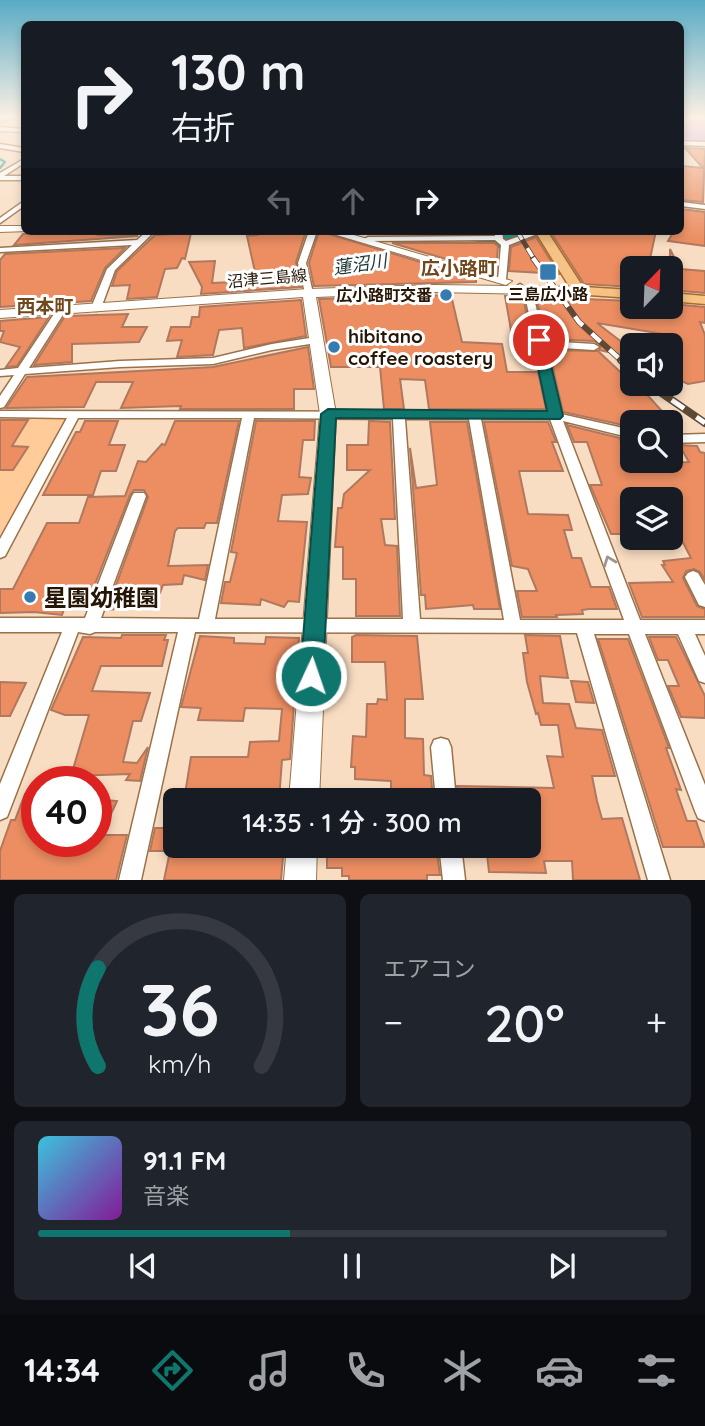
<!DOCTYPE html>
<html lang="ja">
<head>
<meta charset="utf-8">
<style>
	:root { --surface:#171b24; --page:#20242c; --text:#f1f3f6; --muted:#9ea1a6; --line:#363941; --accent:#0f766e }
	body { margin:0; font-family:Quicksand,"Noto Sans JP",sans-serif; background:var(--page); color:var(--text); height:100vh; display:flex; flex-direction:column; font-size:26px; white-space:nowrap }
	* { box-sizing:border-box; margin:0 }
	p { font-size:23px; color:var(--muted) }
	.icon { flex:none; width:38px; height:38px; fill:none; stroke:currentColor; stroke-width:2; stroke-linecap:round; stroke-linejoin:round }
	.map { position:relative; height:880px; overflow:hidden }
	.drawer { display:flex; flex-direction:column; gap:14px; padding:14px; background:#0d0f14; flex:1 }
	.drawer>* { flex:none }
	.hud { position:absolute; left:21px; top:21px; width:663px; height:214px; border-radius:10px; box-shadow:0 4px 10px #0003; background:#171b24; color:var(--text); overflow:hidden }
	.needle { width:46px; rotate:23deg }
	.controls { position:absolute; left:620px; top:256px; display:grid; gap:14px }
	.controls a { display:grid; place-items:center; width:63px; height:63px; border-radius:10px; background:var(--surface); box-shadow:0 4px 10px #0003; font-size:35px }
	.speed { position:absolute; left:21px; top:766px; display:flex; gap:14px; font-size:35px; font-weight:700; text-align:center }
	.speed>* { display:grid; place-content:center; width:91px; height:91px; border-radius:50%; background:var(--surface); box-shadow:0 4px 10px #0003; line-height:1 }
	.speed .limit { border:10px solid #d22; background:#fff; color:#111 }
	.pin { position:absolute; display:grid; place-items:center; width:60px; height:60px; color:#fff; margin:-30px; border:4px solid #fff; border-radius:50%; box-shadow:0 2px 7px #0007 }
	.me { position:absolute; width:77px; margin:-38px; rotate:3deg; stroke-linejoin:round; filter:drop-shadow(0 0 5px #0008) }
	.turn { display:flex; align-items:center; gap:24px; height:147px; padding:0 35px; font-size:32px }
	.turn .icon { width:91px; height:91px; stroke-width:2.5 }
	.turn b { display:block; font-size:49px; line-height:60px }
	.lanes { display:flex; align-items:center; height:66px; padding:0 35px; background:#0003; justify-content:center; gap:35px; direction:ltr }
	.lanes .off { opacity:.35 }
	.big { font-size:52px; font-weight:600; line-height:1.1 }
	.drawer .card { flex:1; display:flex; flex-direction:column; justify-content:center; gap:10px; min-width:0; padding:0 24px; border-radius:10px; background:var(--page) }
	.drawer .dial { align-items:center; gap:0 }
	.dial svg { height:182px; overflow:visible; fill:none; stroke:var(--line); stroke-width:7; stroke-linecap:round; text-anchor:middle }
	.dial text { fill:var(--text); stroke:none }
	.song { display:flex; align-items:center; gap:21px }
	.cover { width:84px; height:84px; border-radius:10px; background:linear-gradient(135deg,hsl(190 70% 55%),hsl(290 70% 35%)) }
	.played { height:7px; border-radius:4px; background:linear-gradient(90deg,var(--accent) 40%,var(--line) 40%) }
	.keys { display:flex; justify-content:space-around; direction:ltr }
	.heat { display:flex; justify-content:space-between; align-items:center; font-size:38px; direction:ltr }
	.drawer .tiles { flex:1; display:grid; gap:14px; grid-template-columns:1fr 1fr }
	.card:last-child { grid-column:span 2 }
	.trip { position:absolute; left:163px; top:788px; width:378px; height:70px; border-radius:10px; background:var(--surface); box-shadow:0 4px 10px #0003; font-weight:600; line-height:70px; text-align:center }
	.menu { display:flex; height:112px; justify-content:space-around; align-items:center; background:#090b0e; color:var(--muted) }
	.menu .icon { width:49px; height:49px }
	.menu .on { color:var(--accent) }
	.menu b { font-size:32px; color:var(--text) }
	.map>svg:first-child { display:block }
</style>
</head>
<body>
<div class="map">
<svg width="705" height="880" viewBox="0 0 705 880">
	<rect width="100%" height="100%" fill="#f9ddc2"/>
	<path fill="#ffcb98" d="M0,418H66L0,537Z"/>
	<path fill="#c5a1ed" d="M681,117H705V143L681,137Z"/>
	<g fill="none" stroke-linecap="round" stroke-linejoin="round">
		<g stroke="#219d91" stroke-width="2.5">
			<path d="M0,122L23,117"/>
			<path d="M0,159L5,162L0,168"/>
		</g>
		<path fill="#219d91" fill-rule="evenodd" d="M515,231H542L539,235C521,241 458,265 445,250L448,246L491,239Z"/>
	</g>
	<g fill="#ec8e62" stroke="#af785f" stroke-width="2">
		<path d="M685,148L705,149L703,202L681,200L683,166L703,168Z"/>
		<path d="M681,209L705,212V246L668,241L674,231H681Z"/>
		<path d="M296,231H306L296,262L301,287L201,294L202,287L189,262L215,261L212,283L257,281L247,236L258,235L257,233Z"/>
		<path d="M319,231L476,279V282L314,286L309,263Z"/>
		<path d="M550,231H656L648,268L632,265V287L584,284Z"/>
		<path d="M99,233L98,235L138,236L14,245L23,234Z"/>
		<path d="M191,233L185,259L182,258L177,268L165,269L157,297L127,299L130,285L112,286L117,271L155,235Z"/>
		<path d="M536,237L559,274L509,271L511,247Z"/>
		<path d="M392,243H494L498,246L496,270L476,268Z"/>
		<path d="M125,248L105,268L91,301L0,307V260L5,254Z"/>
		<path d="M670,249L680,269L705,271V293L670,290Z"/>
		<path d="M451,295L462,342L502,344L507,372H538L546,409H429L425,380L400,379L404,409H384L380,367H331L319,299Z"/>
		<path d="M505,296H523L531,337L512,336Z"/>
		<path d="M536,297L632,301V306H672L671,304L705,307V323L700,322L705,335V381L688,384L677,379L674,371L670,370L669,335L597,323L632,350V357L599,350L601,346L594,341L546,339Z"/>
		<path d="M301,300L306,336L244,348L242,328L219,330L213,355L177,357L182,340L167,341L171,327H190L192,317H199L200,307Z"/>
		<path d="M128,314L122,327H147L139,342L72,344V362L34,365L65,316Z"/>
		<path d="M49,317L17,366L6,367L20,347L0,342L4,331H0V321Z"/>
		<path d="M308,347L314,389H294V409H180L181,406L121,408L133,382H96L84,407L6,408L27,377L213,367Z"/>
		<path d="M549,350L598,351L632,383L640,387L672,422H632V427L563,412Z"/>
		<path d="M0,420H28L12,446L28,447L13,470H0Z"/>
		<path d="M85,421H118L109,445H125L116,471H101L93,495H43L76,432H80Z"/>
		<path d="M175,421H239L217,523H206L204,528H178L175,531L168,566L208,565L205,580L184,575L182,584L163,585L160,593L144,592L140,606L107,610L148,497L144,490H134L130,495L86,607H65L62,615L34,612L0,613V589H13L47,523H79L88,497L125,496L138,461L146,462L162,444L165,445Z"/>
		<path d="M256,421H315L314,440H303L299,477L311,478L308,494L282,495L278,521L307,522L299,602L288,601L284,607L261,599L260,605L221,603L225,582H230L237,553L231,552Z"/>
		<path d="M369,421L390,422L395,519H381L385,545L397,546L400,616H356V579H343V547H335L338,508H342L344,494L370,470H347V445H368Z"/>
		<path d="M430,422H467L500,609H474L473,605L426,609L425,595H421L410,448L416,488L437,485Z"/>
		<path d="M484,422H548L556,442H552L563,471H519L528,514L568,515L572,530H564L572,558H581L591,587H609L617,609H589L582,610L583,614L556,615L557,617H522L517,591H537L528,569L512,566Z"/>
		<path d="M567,425L620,438L624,459L630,464L689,462L679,445L697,446L700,452L705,453V580L700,572L694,569L686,571L683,578L697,606L705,609V617H642L629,583L673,582L662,565H665L663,561L691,558L676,529L670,528V499H632V534H611L590,485H602L587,442H574Z"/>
		<path d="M122,635H166L164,640H168L162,666H101L92,691L150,693L141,721H133L123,762L137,763L148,747L140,781L126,780L130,774L71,776L89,715H65L51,710L83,637L121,638Z"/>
		<path d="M356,635L417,636L423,699H405V738L423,739L424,775L431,776L433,800H391V781L355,779V767H351L353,736L366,737L367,704H377L378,699L387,700L385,662H352V637Z"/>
		<path d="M525,635L560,636L568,678L540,676L543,703L569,704L576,728L602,730L615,776H592L597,801L602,819L622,818L640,880H573L572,861H544L546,873L489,872L486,845H528V800H459L457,786L554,788L547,756L563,757L558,725H541L538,713L536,714L527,682L523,653H528Z"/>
		<path d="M200,636L234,638V643L265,644L266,637L299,638L290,759L282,760L279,800H184L191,757H248L250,742L279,741L282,709L245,708L243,721L198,720L201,708L181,707Z"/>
		<path d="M649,637H676L705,696V718L681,717L668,686H679L668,660H658Z"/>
		<path d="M598,639H628L669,748H666L681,790L676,789L687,821H696L705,847H663Z"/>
		<path d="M571,681L588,682L594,703L576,702Z"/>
		<path d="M0,682L26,683L10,716H0Z"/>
		<path d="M25,794L37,795V842H96V799L117,801L101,835H127L116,880H0V851L11,820H15Z"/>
		<path d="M155,828H175V845H284L281,880H164L170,851H150Z"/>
		<path d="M327,845H436L440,875H427V880H349V876H342V868H327Z"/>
	</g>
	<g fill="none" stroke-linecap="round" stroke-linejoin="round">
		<defs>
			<g id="street">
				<path d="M0,127L24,129V132L0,131Z"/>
				<path d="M681,141L705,142V146L681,145Z"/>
				<path d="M0,144L24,148V152L0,148Z"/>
				<path d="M24,159V163L4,176H24V180H0V173Z"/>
				<path d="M24,201V206L0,223V218Z"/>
				<path d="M681,202L705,205V209L681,206Z"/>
				<path d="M147,231H155L115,270L101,308L96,311L91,308L107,269L132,245L0,252V248L137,240Z"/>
				<path d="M309,231H317L306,263L313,293L309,296L305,293L298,263Z"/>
				<path d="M494,231H502L503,239L506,241L534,231H545L509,245L506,280L502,283L498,280L501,245L495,240L368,241L364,239L368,237L495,236Z"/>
				<path d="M520,284L533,294L544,341L594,344L599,347L594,350L546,347L561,414L632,430V438L563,421L640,620H705V634H695L705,656V683L699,681L678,634H645L705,785V821L698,818L695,811L629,634H594L670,880H648L577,633L195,632L141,880H119L178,632H95L90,634L78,632L7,817L0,820V784L62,632H0V618H85L132,496L134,493H144L146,496L101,618L199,619L242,418H78L5,556L0,558V539L67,418L0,417V411L549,412L525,295L516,287ZM254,418L393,419L403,619H215ZM405,419H469L504,620L420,619ZM481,419H550L624,620H520Z"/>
				<path d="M61,307L66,310L29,368L120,361L213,358L272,344L316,337L321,340L316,343L272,350L213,364L120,367L25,374L4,407L0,408V396L14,375L0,376V370L18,368L58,308Z"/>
				<path d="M705,434V442L670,443V435Z"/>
				<path d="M693,571L698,573L705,585V607L699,605L685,577L688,573Z"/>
				<path d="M441,738L448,740L451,747L456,800H436L431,747L434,740Z"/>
				<path d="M439,845H461L465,880H443Z"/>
			</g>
			<g id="secondary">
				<path d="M0,226H24V231H28L0,232Z"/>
				<path d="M323,231H340L512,281L506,285L502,284Z"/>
				<path d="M434,285L579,287L585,291L579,295L434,292L316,297L336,414L319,800H289L320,414L303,297L0,318V310L309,289Z"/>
				<path d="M287,845H317L316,880H284Z"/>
			</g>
			<g id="primary">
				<path d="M535,231H547L583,287L632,290V298L574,294Z"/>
				<path d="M670,293L705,296V304L670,301Z"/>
			</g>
		</defs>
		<use href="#street" stroke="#9b7147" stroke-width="3"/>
		<use href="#secondary" stroke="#9b7147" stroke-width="2"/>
		<use href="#primary" stroke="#aa6b24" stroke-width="3"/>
		<use href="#street" fill="#fff" fill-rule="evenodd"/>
		<use href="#secondary" fill="#fff" fill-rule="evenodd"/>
		<use href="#primary" fill="#f6c286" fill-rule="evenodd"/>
		<defs>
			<path id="rail-far2" d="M517,231L534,259"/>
			<path id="rail-far1" d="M533,258L579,322L623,362"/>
			<g id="rail">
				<path d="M621,360L632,370"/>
				<path d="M647,383L705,423"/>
			</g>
		</defs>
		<use href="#rail-far2" stroke="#5d4936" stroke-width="5"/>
		<use href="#rail-far1" stroke="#5d4936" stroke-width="6"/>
		<use href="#rail" stroke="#5d4936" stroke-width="8"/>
		<use href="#rail-far2" stroke="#fff" stroke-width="3.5" stroke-dasharray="10" stroke-linecap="butt"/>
		<use href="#rail-far1" stroke="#fff" stroke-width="4.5" stroke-dasharray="12" stroke-linecap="butt"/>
		<use href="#rail" stroke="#fff" stroke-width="5" stroke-dasharray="15" stroke-linecap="butt"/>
	</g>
	<defs><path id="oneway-chevron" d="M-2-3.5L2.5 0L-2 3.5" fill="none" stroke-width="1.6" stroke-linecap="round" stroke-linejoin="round" transform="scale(1.75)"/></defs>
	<use stroke="#9e968e" href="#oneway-chevron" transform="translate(609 561) rotate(-111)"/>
	<linearGradient id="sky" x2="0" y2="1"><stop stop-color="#58abc5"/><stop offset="0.49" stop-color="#fcf0e4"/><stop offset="1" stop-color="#fcf0e4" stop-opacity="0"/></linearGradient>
	<rect width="705" height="240" fill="url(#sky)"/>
	<path fill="#0f766e" stroke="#0a4d48" stroke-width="2" d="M539,336L545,340L563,416L560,419L336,418L323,676L319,683L311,686L303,683L300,676L321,414L328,409L547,411L532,340Z"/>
	<g fill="#367bb0" stroke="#fff" stroke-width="2.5">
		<rect x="539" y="263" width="18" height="18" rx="3.5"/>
		<circle cx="446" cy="295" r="7"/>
		<circle cx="334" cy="347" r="7"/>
		<circle cx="30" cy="597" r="7"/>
	</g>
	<g text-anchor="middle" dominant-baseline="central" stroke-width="6" stroke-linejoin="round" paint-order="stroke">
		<g font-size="16" fill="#271605" stroke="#fff">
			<text transform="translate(267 278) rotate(-5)">沼津三島線</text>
		</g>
		<g font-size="16" font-weight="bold" fill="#271605" stroke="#fff">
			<text x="548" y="294">三島広小路</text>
			<text x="432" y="295" text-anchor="end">広小路町交番</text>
		</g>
		<g font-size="18" font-style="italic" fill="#1e3734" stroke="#fff">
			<text transform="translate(360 264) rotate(-8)">蓮沼川</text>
		</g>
		<g font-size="19" font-weight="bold" fill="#6f481e" stroke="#fff">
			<text x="459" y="268">広小路町</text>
			<text x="45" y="306">西本町</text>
		</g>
		<g font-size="19" font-weight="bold" fill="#271605" stroke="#fff" text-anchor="start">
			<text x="348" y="336">hibitano<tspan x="348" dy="22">coffee roastery</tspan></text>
		</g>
		<g font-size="23" font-weight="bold" fill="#271605" stroke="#fff" text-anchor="start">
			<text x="44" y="597">星園幼稚園</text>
		</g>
	</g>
</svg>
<div class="controls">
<a><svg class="needle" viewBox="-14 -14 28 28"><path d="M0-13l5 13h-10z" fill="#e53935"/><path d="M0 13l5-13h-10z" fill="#9ea1a6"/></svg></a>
<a><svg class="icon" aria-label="sound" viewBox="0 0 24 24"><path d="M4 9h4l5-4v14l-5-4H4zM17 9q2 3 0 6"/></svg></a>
<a><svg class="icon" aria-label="search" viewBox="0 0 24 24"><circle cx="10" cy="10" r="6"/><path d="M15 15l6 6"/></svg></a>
<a><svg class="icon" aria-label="layers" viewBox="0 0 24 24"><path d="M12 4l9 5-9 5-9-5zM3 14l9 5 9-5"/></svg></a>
</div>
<div class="speed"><div class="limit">40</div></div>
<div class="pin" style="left:539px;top:340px;background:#d93025"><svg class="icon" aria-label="arrive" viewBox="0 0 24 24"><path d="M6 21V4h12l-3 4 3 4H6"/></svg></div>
<svg class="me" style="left:311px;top:676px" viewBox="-20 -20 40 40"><circle r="17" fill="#0f766e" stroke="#fff" stroke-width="3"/><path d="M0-11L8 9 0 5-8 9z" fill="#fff"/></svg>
<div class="trip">14:35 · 1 分 · 300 m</div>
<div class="hud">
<div class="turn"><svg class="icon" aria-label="right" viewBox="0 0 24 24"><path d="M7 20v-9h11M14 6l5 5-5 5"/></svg><div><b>130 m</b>右折</div></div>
<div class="lanes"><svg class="icon off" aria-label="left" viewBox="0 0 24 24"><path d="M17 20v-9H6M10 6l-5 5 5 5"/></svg><svg class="icon off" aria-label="ahead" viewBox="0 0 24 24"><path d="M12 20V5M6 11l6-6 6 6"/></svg><svg class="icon" aria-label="right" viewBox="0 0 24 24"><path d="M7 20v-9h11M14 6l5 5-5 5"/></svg></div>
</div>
</div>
<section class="drawer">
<div class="tiles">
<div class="card dial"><svg viewBox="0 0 100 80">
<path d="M14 69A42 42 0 1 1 86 69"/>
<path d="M14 69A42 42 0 0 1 14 26" stroke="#0f766e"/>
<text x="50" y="56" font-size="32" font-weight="700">36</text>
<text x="50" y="72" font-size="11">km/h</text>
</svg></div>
<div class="card"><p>エアコン</p>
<div class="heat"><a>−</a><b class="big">20°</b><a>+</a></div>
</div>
<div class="card">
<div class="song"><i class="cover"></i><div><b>91.1 FM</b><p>音楽</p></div></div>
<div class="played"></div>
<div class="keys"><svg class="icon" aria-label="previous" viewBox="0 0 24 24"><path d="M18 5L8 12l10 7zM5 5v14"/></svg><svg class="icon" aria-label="pause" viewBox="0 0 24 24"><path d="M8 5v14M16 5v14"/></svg><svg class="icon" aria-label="next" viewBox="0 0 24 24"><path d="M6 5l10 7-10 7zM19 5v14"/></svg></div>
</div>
</div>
</section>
<nav class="menu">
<b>14:34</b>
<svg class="icon on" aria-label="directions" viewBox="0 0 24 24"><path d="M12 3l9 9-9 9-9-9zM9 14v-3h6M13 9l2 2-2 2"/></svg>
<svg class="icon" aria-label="music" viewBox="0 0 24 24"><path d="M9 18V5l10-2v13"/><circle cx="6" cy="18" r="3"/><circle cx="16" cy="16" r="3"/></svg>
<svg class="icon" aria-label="phone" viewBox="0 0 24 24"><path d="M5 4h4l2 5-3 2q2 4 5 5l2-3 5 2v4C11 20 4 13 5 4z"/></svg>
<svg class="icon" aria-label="climate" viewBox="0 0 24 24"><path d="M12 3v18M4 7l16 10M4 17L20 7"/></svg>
<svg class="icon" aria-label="car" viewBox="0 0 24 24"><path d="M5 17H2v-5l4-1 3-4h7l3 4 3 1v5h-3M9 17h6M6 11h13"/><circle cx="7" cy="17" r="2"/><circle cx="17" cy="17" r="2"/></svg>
<svg class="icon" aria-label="filters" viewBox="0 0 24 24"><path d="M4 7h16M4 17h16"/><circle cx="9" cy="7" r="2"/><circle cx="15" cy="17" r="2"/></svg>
</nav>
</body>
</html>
